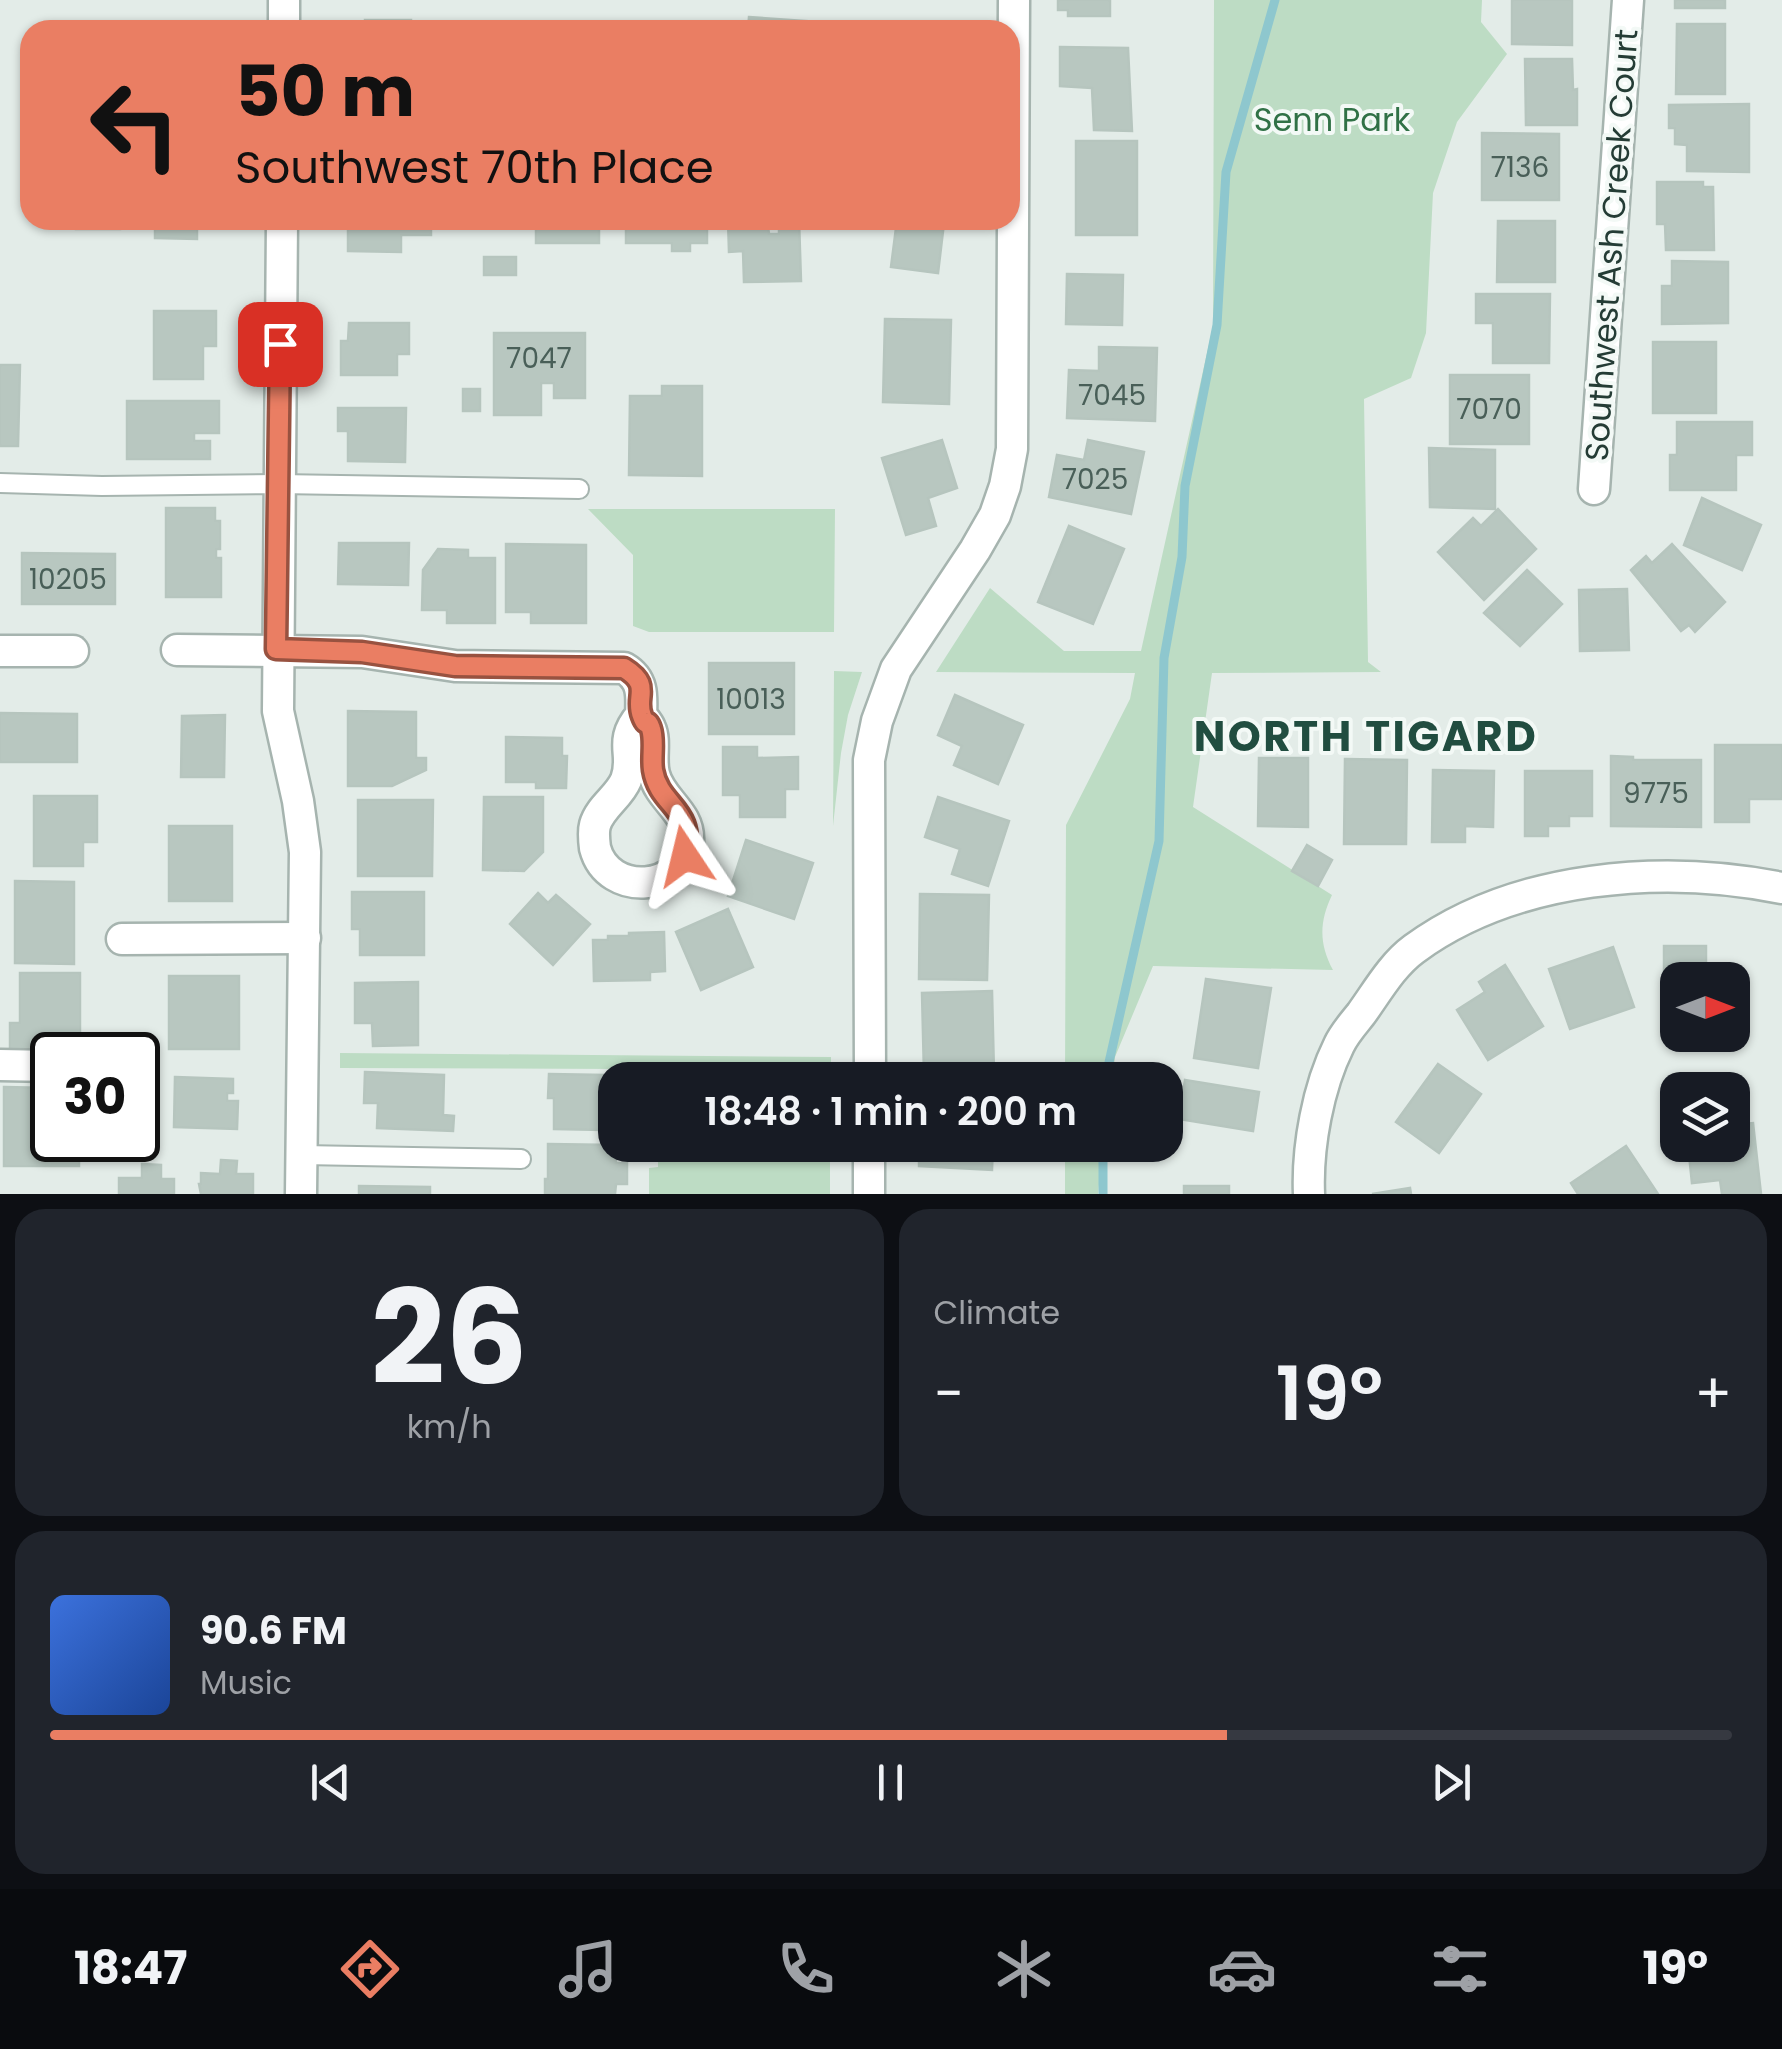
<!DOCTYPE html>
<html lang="en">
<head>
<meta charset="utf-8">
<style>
	:root { --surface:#171b24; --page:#20242c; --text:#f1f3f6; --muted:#9ea1a6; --line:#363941; --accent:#ea7e63 }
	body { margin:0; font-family:Poppins,sans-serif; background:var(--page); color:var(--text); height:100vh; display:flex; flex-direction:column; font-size:38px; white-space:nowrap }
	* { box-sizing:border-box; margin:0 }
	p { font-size:32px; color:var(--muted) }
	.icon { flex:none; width:55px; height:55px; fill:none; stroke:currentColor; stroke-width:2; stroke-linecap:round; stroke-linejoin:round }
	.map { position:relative; height:1194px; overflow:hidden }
	.sheet { display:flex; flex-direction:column; gap:15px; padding:15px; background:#0d0f14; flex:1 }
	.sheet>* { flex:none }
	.top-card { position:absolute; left:20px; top:20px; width:1000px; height:210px; border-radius:30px; box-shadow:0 2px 8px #0004; background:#ea7e63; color:#111; overflow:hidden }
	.needle { width:65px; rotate:90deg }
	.tools { position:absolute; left:1660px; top:962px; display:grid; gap:20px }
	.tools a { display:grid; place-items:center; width:90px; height:90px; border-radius:20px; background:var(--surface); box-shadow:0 2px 8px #0004; font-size:50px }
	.speed { position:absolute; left:30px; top:1032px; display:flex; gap:20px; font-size:50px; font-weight:700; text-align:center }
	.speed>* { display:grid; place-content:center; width:130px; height:130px; border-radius:50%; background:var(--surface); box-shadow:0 2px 8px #0004; line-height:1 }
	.speed .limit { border:5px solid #111; border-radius:15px; background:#fff; color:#111 }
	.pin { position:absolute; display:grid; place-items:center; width:85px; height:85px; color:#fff; margin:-42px; border-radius:20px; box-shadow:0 5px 15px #0006 }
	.me { position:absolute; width:110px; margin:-55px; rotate:350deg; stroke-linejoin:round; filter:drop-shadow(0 0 8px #0008) }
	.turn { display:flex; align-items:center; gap:35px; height:210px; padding:0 50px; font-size:45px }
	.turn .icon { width:130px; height:130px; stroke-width:2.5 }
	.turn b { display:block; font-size:70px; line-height:85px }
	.big { font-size:75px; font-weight:600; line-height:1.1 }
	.sheet .card { flex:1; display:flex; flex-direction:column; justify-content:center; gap:15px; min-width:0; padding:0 35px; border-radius:30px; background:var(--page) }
	.sheet .dial { align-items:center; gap:0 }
	.dial b { font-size:130px; line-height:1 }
	.song { display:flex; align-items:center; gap:30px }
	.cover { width:120px; height:120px; border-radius:15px; background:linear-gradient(135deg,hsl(220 70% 55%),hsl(220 70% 35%)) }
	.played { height:10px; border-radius:5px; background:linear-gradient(90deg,var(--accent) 70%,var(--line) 70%) }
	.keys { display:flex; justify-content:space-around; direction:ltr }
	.heat { display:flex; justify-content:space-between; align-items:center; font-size:55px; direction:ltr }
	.sheet .tiles { flex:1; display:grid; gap:15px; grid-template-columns:1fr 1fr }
	.card:last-child { grid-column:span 2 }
	.trip { position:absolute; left:598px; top:1062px; width:585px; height:100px; border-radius:30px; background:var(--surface); box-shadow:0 2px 8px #0004; font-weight:600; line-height:100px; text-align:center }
	.dock { display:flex; height:160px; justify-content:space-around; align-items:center; background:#090b0e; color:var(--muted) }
	.dock .icon { width:70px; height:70px }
	.dock .active { color:var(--accent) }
	.dock b { font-size:45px; color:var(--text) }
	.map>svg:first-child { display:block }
</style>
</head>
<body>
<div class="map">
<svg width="1782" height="1194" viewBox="0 0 1782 1194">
	<rect width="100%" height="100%" fill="#e3ece8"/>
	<g fill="#bddcc4">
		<path d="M1214,0H1482L1481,22L1507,54L1457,122L1433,193L1426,333L1411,378L1364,399L1368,662L1381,672L1212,673L1193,807L1332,895C1319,922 1319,944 1333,970L1153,966L1115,1057L1112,1080H1065L1066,825L1130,699L1135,673L936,672L990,588L1064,651H1141L1213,326Z"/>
		<path d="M588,509H835L834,632H649L633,626V555Z"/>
		<path d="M834,671L862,672L848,715L841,753L833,826Z"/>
		<path d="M340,1053L831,1057V1080H633L622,1069L340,1068Z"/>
		<path d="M658,1145H830V1194H649V1168L658,1167Z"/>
		<path d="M1065,1145H1103L1098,1194H1065Z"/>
	</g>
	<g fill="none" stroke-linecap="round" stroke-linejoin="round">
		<g stroke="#8ec7ce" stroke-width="9">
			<path d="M1105,1080L1159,841L1164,658L1182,557L1185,486L1217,325L1226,172L1275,0"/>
			<path d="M1103,1194V1145"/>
		</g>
	</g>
	<g fill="#b8c7c0" stroke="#b6c5be" stroke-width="2.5">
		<path d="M1058,0H1110V16H1068V10H1058Z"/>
		<path d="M1512,0H1572V45L1512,44Z"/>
		<rect x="1675" y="0" width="50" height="8"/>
		<path d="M749,17L818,22L817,30H748Z"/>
		<rect x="365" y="20" width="46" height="10"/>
		<path d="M684,22L714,23V30H642L684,29Z"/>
		<rect x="116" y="24" width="44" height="6"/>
		<path d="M1677,24H1725V94H1676Z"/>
		<path d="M1060,47L1128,48L1132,131L1094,130L1092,88L1060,86Z"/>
		<path d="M1525,59H1572L1573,90L1577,89V125H1526Z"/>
		<path d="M1749,104V172L1687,171V145L1675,144V128H1669V105Z"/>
		<path d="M1482,133L1559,134V200H1482Z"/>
		<rect x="1076" y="141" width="61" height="94"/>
		<path d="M1657,182H1703V187H1713L1714,250H1666L1665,224H1657Z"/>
		<rect x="76" y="220" width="44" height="9"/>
		<path d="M155,220H197V239L155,238Z"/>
		<path d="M348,220H431V235H401V252L348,251Z"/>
		<rect x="536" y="220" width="63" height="23"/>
		<path d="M626,220H707V243H690V251H672V243H626Z"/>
		<path d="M728,220H767L769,234H779V220H799L801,281L744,282L743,251L729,252Z"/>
		<path d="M897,220L944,223L938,273L891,267Z"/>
		<path d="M1498,221H1555V282H1497Z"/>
		<rect x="484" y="257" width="32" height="18"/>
		<path d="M1672,261L1728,262V323L1662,324V286H1672Z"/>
		<path d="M1067,274L1123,275L1122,325L1066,324Z"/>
		<path d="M1476,294H1550L1549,363H1493V323H1476Z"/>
		<path d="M154,311H216V346H203V379H154Z"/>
		<path d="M885,319L951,320L949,404L883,402Z"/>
		<path d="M349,323H409V354H397V375H341V341H348Z"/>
		<path d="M494,333H585V398H554V383H541V415H494Z"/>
		<rect x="1653" y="342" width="63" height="71"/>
		<path d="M1099,347L1157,348L1155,421L1067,418L1069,370L1099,371Z"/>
		<path d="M0,365H20L18,446H0Z"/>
		<rect x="1450" y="375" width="79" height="69"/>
		<path d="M662,386H702V476L629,475L630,396H662Z"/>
		<rect x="463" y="389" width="17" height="22"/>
		<path d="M127,401H219V433H194V441H210V459H127Z"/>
		<path d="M338,408H406L405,462L348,461V431H338Z"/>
		<path d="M1677,422H1752V455H1736V490H1670V455H1677Z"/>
		<path d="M942,440L957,488L928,498L936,526L906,535L882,458Z"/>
		<path d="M1088,440L1144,452L1131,514L1049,497L1057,455L1084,460Z"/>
		<path d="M1429,448L1495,450V509L1430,507Z"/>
		<path d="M1702,498L1761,525L1742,570L1684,545Z"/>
		<path d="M166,508H215V521H220V549H216V558H221V597H166Z"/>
		<path d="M1498,509L1536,549L1484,600L1438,552L1473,518L1481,526Z"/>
		<path d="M1069,526L1124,549L1093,624L1038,602Z"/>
		<path d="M339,543H409L408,585L338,584Z"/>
		<path d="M506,544L586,545V623H531V612H506Z"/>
		<path d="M1672,544L1725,602L1695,632L1689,625L1681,631L1631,570L1646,556L1652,563Z"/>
		<path d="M438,549L468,550V558H495V623H447V610H422L423,570Z"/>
		<path d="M22,553L115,554V604H22Z"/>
		<path d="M1527,570L1562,604L1520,646L1484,613Z"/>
		<path d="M1627,589L1629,650L1580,651L1579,590Z"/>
		<rect x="709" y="663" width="85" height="71"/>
		<path d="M955,695L1023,725L998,784L954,765L962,746L938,735Z"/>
		<path d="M348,711L416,712V758H426V770L392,786H348Z"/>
		<path d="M0,713L77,714V762H0Z"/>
		<path d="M225,715L224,777H181L182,716Z"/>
		<path d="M506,737L562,738V756H567L566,788H536V782H506Z"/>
		<path d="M1715,745H1782V799H1749V822H1715Z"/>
		<path d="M723,747H757V758L798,757V789H785V817H740V795H723Z"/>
		<path d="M1611,756L1633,757V760H1701V827L1611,826Z"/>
		<path d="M1259,758H1308V827L1258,826Z"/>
		<path d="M1345,759L1407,760L1406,844H1344Z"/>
		<path d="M1433,770L1494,771L1493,827L1465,826V842H1432Z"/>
		<path d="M1525,771H1592V816H1569V826H1548V836H1525Z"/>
		<path d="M34,796H97V842H83V866H34Z"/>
		<path d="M484,797H543V852L524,871L483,870Z"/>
		<path d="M938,797L1009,821L988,886L952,874L960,849L925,837Z"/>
		<path d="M358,800H433L432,876H358Z"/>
		<rect x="169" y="826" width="63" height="75"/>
		<path d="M746,840L813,863L794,919L728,896Z"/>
		<path d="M1307,845L1332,860L1318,886L1292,871Z"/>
		<path d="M15,881L74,882V964L15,963Z"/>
		<path d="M352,892H424V955H360V929H352Z"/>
		<path d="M538,893L548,903L556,895L590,924L553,965L510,924Z"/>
		<path d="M920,894L989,895L987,980L919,979Z"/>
		<path d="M728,909L753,967L701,990L676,932Z"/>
		<path d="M664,932L665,971L650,972V980L594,981L593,940H608V936H629V933Z"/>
		<path d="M1664,946H1706V975L1733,976V1023L1732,980H1678V1023H1664Z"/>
		<path d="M1613,947L1634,1007L1570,1029L1549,969Z"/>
		<path d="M1505,965L1543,1026L1488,1060L1457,1010L1485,992L1479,982Z"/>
		<path d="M20,973H80V1050H10V1023H20Z"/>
		<rect x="169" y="976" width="70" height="73"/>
		<path d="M1206,979L1271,988L1258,1068L1194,1058Z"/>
		<path d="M418,982V1045L373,1046L372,1023H355V983Z"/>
		<path d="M992,991L994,1073L924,1075L922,993Z"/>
		<path d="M1438,1064L1481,1094L1439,1153L1396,1122Z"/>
		<path d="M365,1072L444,1075L443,1115L454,1116L453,1131L377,1128L378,1103H364Z"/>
		<path d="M549,1074L606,1075V1092H613V1107H604L603,1130L554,1129V1098H548Z"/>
		<path d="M175,1077L233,1079V1093H227V1101H238L237,1129L174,1127Z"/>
		<path d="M1185,1080L1259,1092L1253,1131L1179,1119Z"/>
		<path d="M4,1087L52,1088V1140H79V1166H4Z"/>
		<path d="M1753,1123L1761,1194H1722L1720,1180L1692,1183L1688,1145H1732V1125Z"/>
		<path d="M548,1144L615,1145L616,1163H627V1184H616L615,1194H545V1179H548Z"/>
		<path d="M919,1145H993L992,1170L919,1166Z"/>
		<path d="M1626,1146L1658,1194H1578L1571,1183Z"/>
		<path d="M221,1160L237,1161L236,1174H253V1194H201L199,1184H201V1173L220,1174Z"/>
		<path d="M142,1164L161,1165V1179H174V1194H119V1178H142Z"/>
		<path d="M359,1186L430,1187V1194H359Z"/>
		<rect x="1184" y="1186" width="45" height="8"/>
		<path d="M1410,1188L1411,1194H1372Z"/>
	</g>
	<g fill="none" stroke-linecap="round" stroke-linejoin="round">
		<defs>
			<g id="service">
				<path d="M0,483L102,486L279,484L579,489"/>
				<path d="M302,1155L521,1159"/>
			</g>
			<g id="minor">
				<path d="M284,30V0"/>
				<path d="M282,220L278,711L298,801L305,852L301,1194"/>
				<path d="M1594,489L1628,0"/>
				<path d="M177,650L362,652L455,666L624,668C643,679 642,695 641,715C617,743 636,753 626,780C619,797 600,807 595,825C593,832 594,840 595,848C608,898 686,892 688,841C690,812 660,800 654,774C650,759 656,741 650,728C648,723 644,719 641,715"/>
				<path d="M0,651H73"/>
				<path d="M122,939L305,938"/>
				<path d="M0,1065L52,1066"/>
				<path d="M870,1080L869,760L877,721L896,669L975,550L995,515L1005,486L1012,449L1014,0"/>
				<path d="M869,1194V1145"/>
				<path d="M1309,1194C1307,1147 1318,1087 1339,1045C1344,1034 1353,1024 1361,1014C1377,992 1392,965 1414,949C1515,875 1663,864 1782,888"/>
			</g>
		</defs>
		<use href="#service" stroke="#a6b4af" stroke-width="22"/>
		<use href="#minor" stroke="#a6b4af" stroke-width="35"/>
		<use href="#service" stroke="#fff" stroke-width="18"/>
		<use href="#minor" stroke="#fff" stroke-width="30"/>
	</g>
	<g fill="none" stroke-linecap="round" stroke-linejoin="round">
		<defs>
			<path id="route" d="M280,344L276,649L362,652L455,666L624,668C653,686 634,696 642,716C647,730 647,716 651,729C655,741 651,757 653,770C659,807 696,808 685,856"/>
		</defs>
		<use href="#route" stroke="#985240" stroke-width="25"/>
		<use href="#route" stroke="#ea7e63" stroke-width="18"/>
	</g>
	<g text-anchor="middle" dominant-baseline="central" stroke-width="8" stroke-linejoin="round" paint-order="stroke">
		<g font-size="28" fill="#495f58">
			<text x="1520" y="167">7136</text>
			<text x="539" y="358">7047</text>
			<text x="1112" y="395">7045</text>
			<text x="1489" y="409">7070</text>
			<text x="1095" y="479">7025</text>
			<text x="68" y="579">10205</text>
			<text x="751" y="699">10013</text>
			<text x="1656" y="793">9775</text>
		</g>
		<g font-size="32" fill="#307146" stroke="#f3f9f6">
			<text x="1332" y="119">Senn Park</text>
		</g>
		<g font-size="32" fill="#243c35" stroke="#f3f9f6">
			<text transform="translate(1611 245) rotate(-86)">Southwest Ash Creek Court</text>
		</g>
		<g font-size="42" font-weight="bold" letter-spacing="2.5" fill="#214d40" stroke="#f3f9f6">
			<text x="1366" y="736">NORTH TIGARD</text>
		</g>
	</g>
</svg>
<div class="tools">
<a><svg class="needle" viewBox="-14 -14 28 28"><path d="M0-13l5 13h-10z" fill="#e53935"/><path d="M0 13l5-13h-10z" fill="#9ea1a6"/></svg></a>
<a><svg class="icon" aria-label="layers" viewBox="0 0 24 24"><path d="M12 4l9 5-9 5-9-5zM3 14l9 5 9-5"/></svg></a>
</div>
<div class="speed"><div class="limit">30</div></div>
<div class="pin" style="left:280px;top:344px;background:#d93025"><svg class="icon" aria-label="arrive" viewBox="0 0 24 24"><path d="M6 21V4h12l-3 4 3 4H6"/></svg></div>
<svg class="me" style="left:685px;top:856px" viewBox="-20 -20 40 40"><path d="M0-17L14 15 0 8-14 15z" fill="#ea7e63" stroke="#fff" stroke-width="4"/></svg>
<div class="trip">18:48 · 1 min · 200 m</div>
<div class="top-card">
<div class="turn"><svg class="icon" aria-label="left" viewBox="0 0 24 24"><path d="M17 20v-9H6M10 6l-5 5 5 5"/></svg><div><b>50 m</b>Southwest 70th Place</div></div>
</div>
</div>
<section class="sheet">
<div class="tiles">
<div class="card dial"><b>26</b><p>km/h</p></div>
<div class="card"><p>Climate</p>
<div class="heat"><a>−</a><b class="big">19°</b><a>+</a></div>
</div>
<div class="card">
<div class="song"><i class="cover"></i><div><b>90.6 FM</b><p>Music</p></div></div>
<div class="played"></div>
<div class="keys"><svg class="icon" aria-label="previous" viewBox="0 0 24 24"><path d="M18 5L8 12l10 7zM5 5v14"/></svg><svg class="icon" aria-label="pause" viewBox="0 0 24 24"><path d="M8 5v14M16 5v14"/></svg><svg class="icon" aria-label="next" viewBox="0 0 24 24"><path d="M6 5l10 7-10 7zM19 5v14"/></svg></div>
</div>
</div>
</section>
<nav class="dock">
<b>18:47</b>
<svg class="icon active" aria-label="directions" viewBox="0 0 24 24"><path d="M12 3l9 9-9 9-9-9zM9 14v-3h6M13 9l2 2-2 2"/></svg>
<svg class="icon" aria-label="music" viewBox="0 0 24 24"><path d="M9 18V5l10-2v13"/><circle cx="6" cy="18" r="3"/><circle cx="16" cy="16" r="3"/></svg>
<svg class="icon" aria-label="phone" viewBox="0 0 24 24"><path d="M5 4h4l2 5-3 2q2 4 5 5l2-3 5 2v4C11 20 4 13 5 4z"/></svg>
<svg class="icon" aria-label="climate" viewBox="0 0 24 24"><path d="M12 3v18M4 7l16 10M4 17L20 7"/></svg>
<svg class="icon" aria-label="car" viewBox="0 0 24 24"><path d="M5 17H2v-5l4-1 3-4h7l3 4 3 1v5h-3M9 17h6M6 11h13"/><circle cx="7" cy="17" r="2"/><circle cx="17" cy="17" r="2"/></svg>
<svg class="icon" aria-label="filters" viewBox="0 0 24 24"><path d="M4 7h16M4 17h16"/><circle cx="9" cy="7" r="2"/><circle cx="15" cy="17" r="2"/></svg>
<b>19°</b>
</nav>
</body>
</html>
